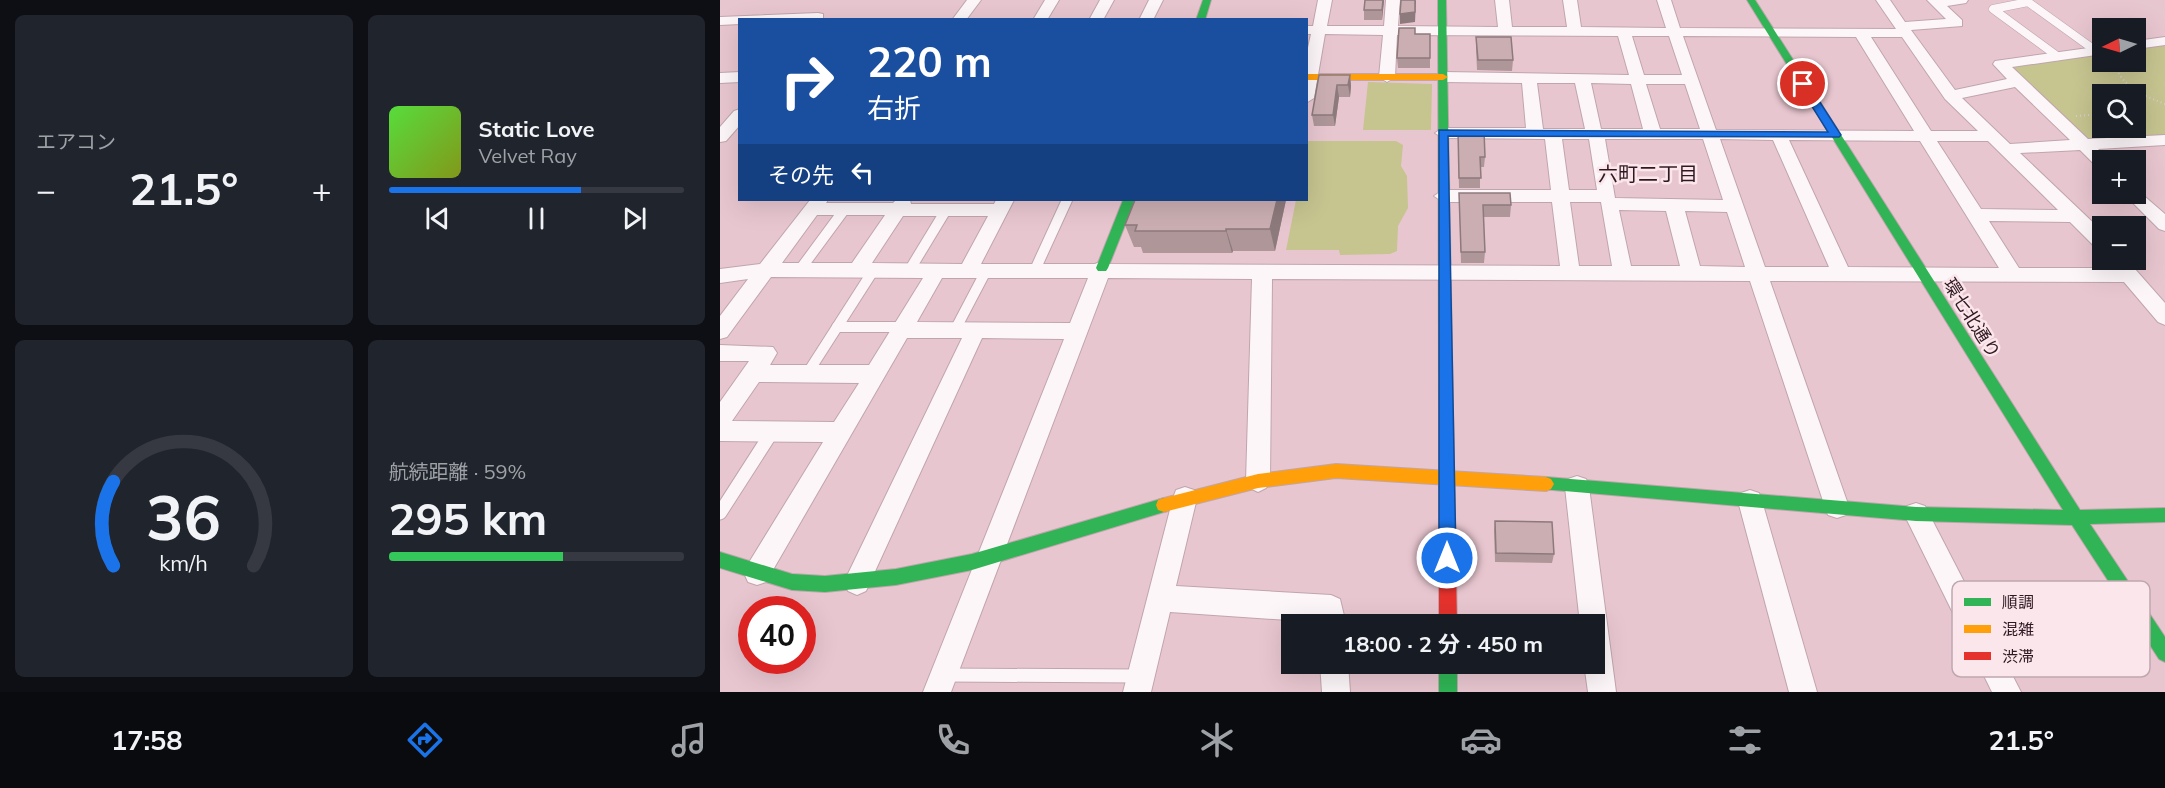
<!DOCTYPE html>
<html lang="ja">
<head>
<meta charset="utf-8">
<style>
	:root { --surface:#171b24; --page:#20242c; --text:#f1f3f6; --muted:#9ea1a6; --line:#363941; --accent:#1a73e8 }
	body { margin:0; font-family:Mulish,"Noto Sans JP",sans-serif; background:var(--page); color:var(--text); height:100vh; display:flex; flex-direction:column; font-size:22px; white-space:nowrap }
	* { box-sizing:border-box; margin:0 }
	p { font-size:20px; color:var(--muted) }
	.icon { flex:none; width:33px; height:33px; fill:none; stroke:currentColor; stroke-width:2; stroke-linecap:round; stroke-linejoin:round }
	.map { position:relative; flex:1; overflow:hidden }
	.panel { display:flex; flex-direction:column; gap:15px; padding:15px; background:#0d0f14; width:720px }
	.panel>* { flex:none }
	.guide { position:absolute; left:18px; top:18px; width:570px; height:183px; border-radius:0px; box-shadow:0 6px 24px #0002; background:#1a4fa0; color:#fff; overflow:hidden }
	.needle { width:39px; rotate:265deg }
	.tools { position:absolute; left:1372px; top:18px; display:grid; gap:12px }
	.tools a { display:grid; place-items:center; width:54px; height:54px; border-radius:0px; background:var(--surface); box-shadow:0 6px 24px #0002; font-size:30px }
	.speed { position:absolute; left:18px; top:596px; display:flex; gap:12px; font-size:30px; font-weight:700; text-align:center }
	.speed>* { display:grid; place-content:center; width:78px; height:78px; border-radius:50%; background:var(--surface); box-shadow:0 6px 24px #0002; line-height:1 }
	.speed .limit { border:9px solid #d22; background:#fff; color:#111 }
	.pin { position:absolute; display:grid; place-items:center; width:51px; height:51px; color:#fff; margin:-26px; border:3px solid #fff; border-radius:50%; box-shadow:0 2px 6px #0007 }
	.me { position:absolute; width:66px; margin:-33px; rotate:0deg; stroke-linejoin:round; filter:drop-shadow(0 0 4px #0008) }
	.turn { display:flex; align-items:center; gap:21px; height:126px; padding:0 30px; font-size:27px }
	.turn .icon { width:78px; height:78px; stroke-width:2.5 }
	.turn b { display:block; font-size:42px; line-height:51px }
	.then { display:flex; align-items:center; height:57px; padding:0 30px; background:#0003; gap:12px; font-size:22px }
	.big { font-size:45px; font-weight:700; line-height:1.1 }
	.panel .tile { flex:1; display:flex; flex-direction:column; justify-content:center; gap:9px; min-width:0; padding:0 21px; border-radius:9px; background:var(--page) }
	.panel .dial { align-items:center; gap:0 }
	.dial svg { height:156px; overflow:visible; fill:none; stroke:var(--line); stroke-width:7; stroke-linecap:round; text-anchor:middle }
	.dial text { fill:var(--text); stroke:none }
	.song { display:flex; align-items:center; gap:18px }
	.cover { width:72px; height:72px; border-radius:9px; background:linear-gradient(135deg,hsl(110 70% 55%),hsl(70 70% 35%)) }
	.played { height:6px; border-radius:3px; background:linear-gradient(90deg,var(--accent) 65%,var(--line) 65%) }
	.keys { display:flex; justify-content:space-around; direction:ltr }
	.heat { display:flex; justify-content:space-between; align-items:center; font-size:33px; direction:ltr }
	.charge { height:9px; border-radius:4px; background:linear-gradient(90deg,#34c759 59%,var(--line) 0) }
	.panel .tiles { flex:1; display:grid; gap:15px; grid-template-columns:repeat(2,1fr) }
	.trip { position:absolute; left:561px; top:614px; width:324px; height:60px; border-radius:0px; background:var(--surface); box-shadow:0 6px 24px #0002; font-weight:700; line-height:60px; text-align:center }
	.dock { display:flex; height:96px; justify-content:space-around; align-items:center; background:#090b0e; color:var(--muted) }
	.dock .icon { width:42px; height:42px }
	.dock .on { color:var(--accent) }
	.dock b { font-size:27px; color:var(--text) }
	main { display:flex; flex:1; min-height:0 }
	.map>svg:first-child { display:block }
</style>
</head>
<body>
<main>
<section class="panel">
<div class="tiles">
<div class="tile"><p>エアコン</p>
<div class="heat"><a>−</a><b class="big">21.5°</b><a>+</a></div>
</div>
<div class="tile">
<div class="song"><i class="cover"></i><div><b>Static Love</b><p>Velvet Ray</p></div></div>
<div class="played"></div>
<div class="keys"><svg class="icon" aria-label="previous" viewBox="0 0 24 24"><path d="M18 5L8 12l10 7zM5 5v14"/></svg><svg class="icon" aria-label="pause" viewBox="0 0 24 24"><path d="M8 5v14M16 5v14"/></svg><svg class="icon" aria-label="next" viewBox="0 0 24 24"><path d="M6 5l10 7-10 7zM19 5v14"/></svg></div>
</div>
<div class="tile dial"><svg viewBox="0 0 100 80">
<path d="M14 69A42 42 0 1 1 86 69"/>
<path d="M14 69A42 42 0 0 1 14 26" stroke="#1a73e8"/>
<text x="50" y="56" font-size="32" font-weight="700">36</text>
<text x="50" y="72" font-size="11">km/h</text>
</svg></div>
<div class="tile"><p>航続距離 · 59%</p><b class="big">295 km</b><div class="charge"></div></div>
</div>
</section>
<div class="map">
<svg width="1445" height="692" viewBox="0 0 1445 692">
	<rect width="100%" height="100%" fill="#e8c6d0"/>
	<g fill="#c6c48f" fill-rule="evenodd">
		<path d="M1445,43V135L1368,140L1360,136L1290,65L1383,52V62H1416V47ZM1383,94H1416V128H1383Z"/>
		<path d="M648,82L712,84L711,130H643Z"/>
		<path d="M587,141H676L683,145L681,166L687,176L688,208L678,226L677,251L670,254L620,255L619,250H566L576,200H586Z"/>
	</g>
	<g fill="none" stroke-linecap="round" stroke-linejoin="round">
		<defs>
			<path id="lane-far2" d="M1337,56L1273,9L1308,2L1376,51"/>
			<g id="lane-far1">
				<path d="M79,271L124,210"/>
				<path d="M189,271L226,210"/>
				<path d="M314,272L347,200"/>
				<path d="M117,327H183"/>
				<path d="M235,330L266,271"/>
				<path d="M87,374L153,271"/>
			</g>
			<g id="lane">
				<path d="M0,513L52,432"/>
				<path d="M224,675L419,676"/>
			</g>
			<g id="street">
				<path d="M247,0H261L246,20H232Z"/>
				<path d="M325,0H339L327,20H313Z"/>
				<path d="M380,0H394L383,20H369Z"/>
				<path d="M429,0H443L433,20H419Z"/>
				<path d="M598,0H612L607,26H664L666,0H680L678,26L778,27L775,0H789L792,27H847L843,0H857L861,27L946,28L937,0H951L960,28L1176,29L1156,0H1170L1185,22L1226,19L1207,0H1248L1246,3L1227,6L1242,20V26L1191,30L1235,90L1287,79L1273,64L1275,61L1383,46V54L1292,67L1368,139L1445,135V145L1378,149L1390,160H1383V168L1377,167L1360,150L1300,153L1383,232V250L1376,248L1350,222L1269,221L1299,268H1393L1388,260H1407L1445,303V325L1438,322L1404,282L1050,281L1129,507L1126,515L1117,518L1108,515L1105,507L1030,281L552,279L550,481L546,488L538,492L530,488L526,481L532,279L388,278L231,692H203L344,339L262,338L146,591L137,595L128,591L124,582L242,338H187L46,582L37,585L28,582L24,573L28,564L103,442L0,441V402L29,361H0V345L53,347L57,353L50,365H149L203,278L51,277L7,337L0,339V316L28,279L0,283V269L40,264L90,200H108L106,203H173L176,200H190L191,204H274L276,200H294L261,264H375L382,261L390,264L840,266L832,202H723L714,196L723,190H831L825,139L723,138L715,133L723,128H806L802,83L723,82L715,77L723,72L909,75L898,36L677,35L675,77L667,82L659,77L663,35L605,34L594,98L586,103V57L591,34H586V26H593ZM912,36H949L962,75H924ZM963,36L1136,37L1194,131L996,130ZM1151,37H1182L1225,99L1258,131H1211ZM817,83H855L865,129H823ZM871,83L911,84L923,129H881ZM926,84H965L980,129H940ZM1295,87L1350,140L1290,144L1242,98ZM842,139H869L877,190H849ZM885,139H983L1003,200L895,198ZM1000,139L1053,140L1109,267H1045ZM1069,140L1200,141L1279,268L1128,267ZM1217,141H1268L1338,210L1261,209ZM850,202H881L892,266H859ZM899,210L946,211L960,266H911ZM965,211L1007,212L1025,267L980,266ZM97,215H165L132,263H62ZM183,216H268L242,264L152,263ZM222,278H368L350,323L197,322ZM39,382L139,383L114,422L12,421Z"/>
				<path d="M98,13L103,14V20H20V24L0,25V17Z"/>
				<path d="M1445,37V45L1416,49V41Z"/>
				<path d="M20,72V82L0,83V73Z"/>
				<path d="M20,109V125L6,141L0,142V127L14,111Z"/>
				<path d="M1416,189L1445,214V231L1439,229L1404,194H1416Z"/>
				<path d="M857,476L866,479L869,487L896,692H868L864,663H874V624H860L845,487L848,479Z"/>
				<path d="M465,487L474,490L477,498L456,586L611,595L620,599L626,624L450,612L431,692H403L453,498L456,490Z"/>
				<path d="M1030,490L1039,493L1042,501L1097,692H1069L1018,501L1021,493Z"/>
				<path d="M1196,503L1205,506L1301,692H1272L1184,514L1187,506Z"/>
				<path d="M600,663H628L630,692H602Z"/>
			</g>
			<g id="fast">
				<path d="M483,0H491L485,20H476Z"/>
				<path d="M718,0H726L733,409L731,413L726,415L721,413L719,409Z"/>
				<path d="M1027,0H1035L1360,510L1445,508V522L1370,524L1445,637V662L1439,659L1352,525L1196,521L821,489L818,484L821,479L826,477L1196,507L1343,510Z"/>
				<path d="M403,200H415L388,268L386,271H378L376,268Z"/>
				<path d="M444,498L450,500L452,505L450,510L444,512L252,570L176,585L105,592L72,590L0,568V552L72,574L105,576L176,569L252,554Z"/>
				<rect x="719" y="663" width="18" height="29"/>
			</g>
			<g id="slow">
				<path d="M586,74H723L728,77L723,80H586Z"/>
				<path d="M616,464L826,477L831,479L834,484L831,489L826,491L616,478L538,488L444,512L438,510L436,505L438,500L444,498L538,474Z"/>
			</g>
			<path id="jam" d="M726,403L731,405L733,409L737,624H719V409L721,405Z"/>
		</defs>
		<use href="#lane-far2" stroke="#c0a5ad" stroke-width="9"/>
		<use href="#lane-far1" stroke="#c0a5ad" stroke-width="12"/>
		<use href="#lane" stroke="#c0a5ad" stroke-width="15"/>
		<use href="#street" stroke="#c0a5ad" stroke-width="2"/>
		<use href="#fast" stroke="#c0a5ad" stroke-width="2"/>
		<use href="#slow" stroke="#c0a5ad" stroke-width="2"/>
		<use href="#jam" stroke="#c0a5ad" stroke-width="2"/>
		<g stroke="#daced2" stroke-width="2" stroke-dasharray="1 3" stroke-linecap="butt">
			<path d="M1418,0L1445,14"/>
			<path d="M1394,62C1400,86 1424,96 1445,104"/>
			<path d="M1401,94L1400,92L1416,91"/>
			<path d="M1356,116L1383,114"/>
			<path d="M586,133H703"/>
		</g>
		<use href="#lane-far2" stroke="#fcf6f8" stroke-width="8"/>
		<use href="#lane-far1" stroke="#fcf6f8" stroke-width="10"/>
		<use href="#lane" stroke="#fcf6f8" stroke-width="13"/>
		<use href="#street" fill="#fcf6f8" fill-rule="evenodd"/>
		<use href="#fast" fill="#30b455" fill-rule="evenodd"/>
		<use href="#slow" fill="#ff9f0a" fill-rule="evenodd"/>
		<use href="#jam" fill="#e5322d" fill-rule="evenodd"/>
	</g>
	<g fill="#ae9699">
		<path d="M664,0L662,20H644V10Z"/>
		<path d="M710,34V68H678L677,58Z"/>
		<path d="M756,37L793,60L792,71L757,70L756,47Z"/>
		<path d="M599,75H630L631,86L630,97H619L615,126H594L592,115Z"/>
		<path d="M738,140L765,157L764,167H760V188H739Z"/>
		<path d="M739,193L791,205L790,217H763L765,252L764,263H741Z"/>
		<path d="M566,200L555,251H513L512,253H423L421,247H414L405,225Z"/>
		<path d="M775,521L834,554L832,563L775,562L774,530Z"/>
		<path d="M1326,597L1399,661L1384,668L1350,671L1313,606Z"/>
	</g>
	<g fill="#8d7a7d">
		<path d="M663,0H664L662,20V10Z"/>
		<path d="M696,0L695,22L680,24V14Z"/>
		<path d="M630,75L631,86L630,97L628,85Z"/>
		<path d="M617,85L619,97L615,126L613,115Z"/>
		<path d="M557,200H566L555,251L550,229Z"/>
		<path d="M506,229L513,251L512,253L506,231Z"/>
	</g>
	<g fill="#caaeb2" stroke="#8d7a7d" stroke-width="1.5">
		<path d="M645,0H663L662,10H644Z"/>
		<path d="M681,0H695V12L680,14Z"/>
		<path d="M679,28H695V34H710V58H677Z"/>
		<path d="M756,37H791L793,60H758Z"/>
		<path d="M599,75H630L628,85H617L613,115H592Z"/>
		<path d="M738,131H764L765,157H760L761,178H739Z"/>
		<path d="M739,193H790L791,205H763L765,252H741Z"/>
		<path d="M415,200H557L550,229H506V231H415L417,225H405Z"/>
		<path d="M775,521L832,522L834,554L776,553Z"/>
	</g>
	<path fill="#1a73e8" stroke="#114b97" stroke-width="1.5" d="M1079,82H1087L1121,135L1119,137L728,136L736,558L733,563L727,566L721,563L719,558V130L1108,132L1078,84Z"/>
	<g text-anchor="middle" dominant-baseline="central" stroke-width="5" stroke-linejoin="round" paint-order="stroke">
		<g font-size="18" fill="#2f1820" stroke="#fbe6ec">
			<text transform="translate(1252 318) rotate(58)">環七北通り</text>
		</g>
		<g font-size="20" fill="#2f1820" stroke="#fbe6ec">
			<text x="928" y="173">六町二丁目</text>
		</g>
	</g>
	<rect x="1232" y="581" width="198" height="96" rx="9" fill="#fbe6ec" stroke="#bea8af" stroke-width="1.5"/>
	<rect x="1244" y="598" width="27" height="8" fill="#30b455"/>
	<rect x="1244" y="625" width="27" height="8" fill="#ff9f0a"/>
	<rect x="1244" y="652" width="27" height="8" fill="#e5322d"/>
	<g font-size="16" fill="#2f1820">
		<text x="1282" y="608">順調</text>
		<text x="1282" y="635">混雑</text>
		<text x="1282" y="662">渋滞</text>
	</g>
</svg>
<div class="tools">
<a><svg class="needle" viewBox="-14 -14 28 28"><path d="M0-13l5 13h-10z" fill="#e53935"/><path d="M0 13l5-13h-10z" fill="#9ea1a6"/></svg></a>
<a><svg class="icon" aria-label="search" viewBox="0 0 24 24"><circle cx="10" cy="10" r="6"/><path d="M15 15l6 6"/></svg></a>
<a>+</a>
<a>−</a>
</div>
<div class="speed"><div class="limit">40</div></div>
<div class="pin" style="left:1083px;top:84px;background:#d93025"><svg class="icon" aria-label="arrive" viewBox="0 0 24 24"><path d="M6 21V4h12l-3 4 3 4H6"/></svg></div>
<svg class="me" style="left:727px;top:558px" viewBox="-20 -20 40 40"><circle r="17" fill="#1a73e8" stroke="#fff" stroke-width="3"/><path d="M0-11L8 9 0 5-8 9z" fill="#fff"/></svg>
<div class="trip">18:00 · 2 分 · 450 m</div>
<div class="guide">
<div class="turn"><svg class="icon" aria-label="right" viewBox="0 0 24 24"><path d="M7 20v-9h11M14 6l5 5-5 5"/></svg><div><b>220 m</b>右折</div></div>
<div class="then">その先<svg class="icon" aria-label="left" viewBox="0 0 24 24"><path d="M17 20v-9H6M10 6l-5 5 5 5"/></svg></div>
</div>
</div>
</main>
<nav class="dock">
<b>17:58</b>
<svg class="icon on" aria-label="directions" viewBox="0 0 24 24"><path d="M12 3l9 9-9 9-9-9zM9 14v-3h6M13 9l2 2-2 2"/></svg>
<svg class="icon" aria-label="music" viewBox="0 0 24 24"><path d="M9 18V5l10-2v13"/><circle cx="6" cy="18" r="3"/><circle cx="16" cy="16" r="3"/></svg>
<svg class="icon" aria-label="phone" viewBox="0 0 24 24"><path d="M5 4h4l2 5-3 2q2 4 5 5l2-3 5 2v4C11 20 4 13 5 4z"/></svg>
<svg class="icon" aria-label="climate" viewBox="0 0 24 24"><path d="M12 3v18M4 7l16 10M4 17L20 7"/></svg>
<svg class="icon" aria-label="car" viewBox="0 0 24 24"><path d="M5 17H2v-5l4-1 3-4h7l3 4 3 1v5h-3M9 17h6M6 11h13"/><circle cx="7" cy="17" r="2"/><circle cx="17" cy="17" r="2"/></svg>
<svg class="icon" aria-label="filters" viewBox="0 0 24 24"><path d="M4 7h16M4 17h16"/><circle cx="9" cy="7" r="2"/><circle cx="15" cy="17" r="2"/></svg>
<b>21.5°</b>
</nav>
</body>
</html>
